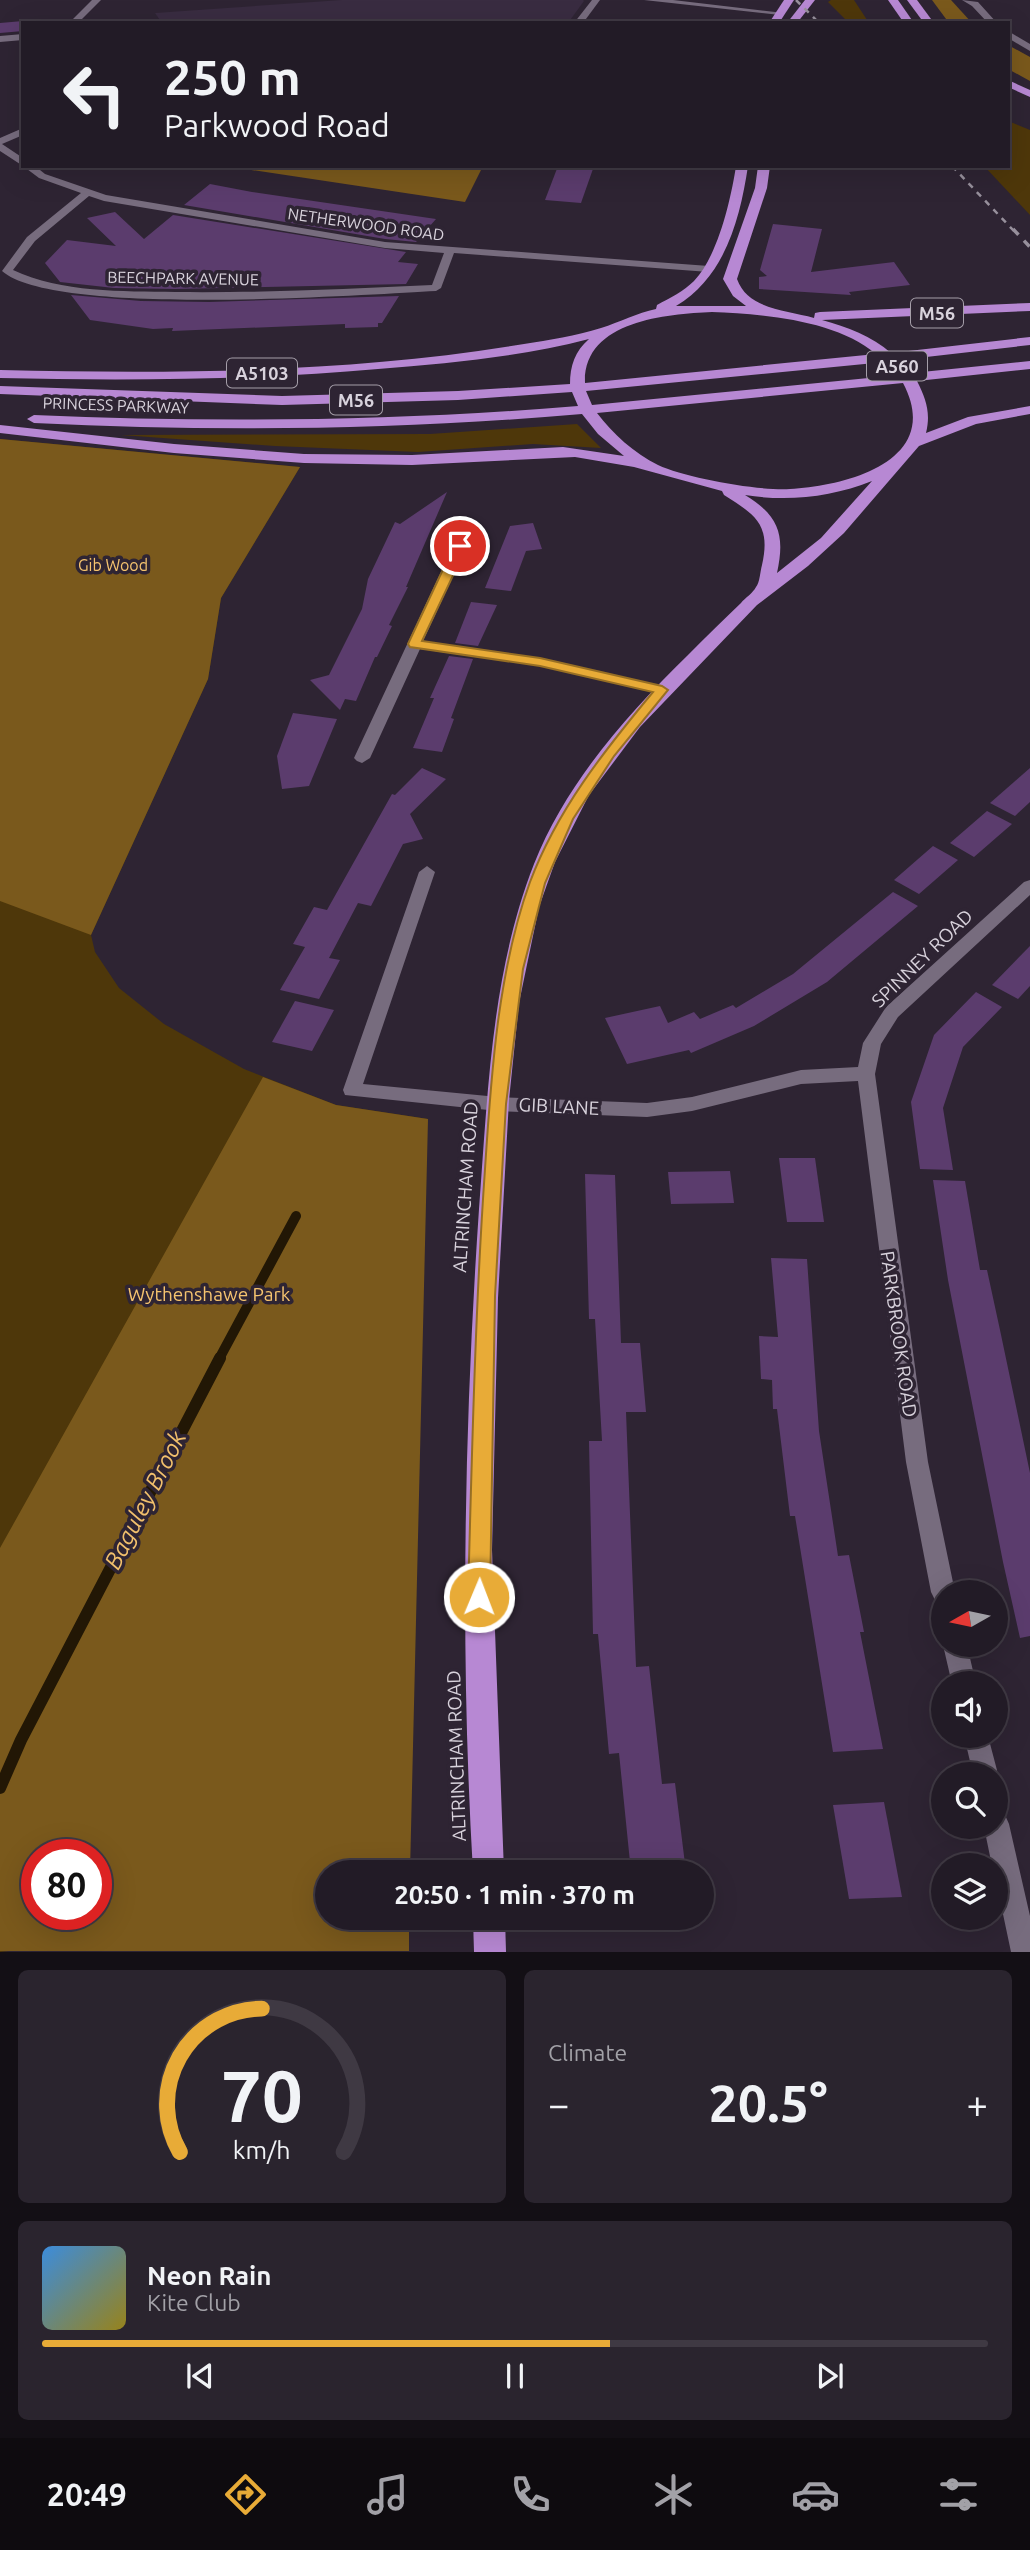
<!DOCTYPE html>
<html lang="en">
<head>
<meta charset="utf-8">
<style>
	:root { --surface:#221b26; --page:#2a242e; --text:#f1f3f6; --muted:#a2a1a7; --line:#3f3943; --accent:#e8ab37 }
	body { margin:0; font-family:Ubuntu,sans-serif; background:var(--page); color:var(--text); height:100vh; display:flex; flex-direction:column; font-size:26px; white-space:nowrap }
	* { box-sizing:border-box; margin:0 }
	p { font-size:23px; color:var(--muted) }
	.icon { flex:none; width:38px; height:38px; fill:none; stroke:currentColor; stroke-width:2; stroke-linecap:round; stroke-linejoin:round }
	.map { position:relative; height:1952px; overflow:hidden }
	.details { display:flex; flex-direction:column; gap:18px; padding:18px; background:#130f15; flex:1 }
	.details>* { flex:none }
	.top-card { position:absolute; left:21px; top:21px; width:989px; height:147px; border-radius:0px; box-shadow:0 7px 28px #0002,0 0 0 2px var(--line); background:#221b26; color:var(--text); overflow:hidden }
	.needle { width:46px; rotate:261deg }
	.buttons { position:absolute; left:931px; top:1580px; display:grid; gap:14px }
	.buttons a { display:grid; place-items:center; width:77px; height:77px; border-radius:50%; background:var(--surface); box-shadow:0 7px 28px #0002,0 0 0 2px var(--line); font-size:35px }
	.speed { position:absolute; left:21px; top:1839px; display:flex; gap:14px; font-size:35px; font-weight:700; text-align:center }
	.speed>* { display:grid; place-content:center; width:91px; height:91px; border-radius:50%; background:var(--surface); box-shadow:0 7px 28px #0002,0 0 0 2px var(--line); line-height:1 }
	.speed .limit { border:10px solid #d22; background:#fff; color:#111 }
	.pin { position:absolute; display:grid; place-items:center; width:60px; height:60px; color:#fff; margin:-30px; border:4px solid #fff; border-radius:50%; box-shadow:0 2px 7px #0007 }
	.me { position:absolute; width:77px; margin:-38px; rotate:1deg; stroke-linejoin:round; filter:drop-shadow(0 0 5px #0008) }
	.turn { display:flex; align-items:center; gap:24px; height:147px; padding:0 28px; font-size:32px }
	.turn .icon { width:91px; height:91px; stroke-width:2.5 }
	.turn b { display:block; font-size:49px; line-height:60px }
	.big { font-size:52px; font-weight:700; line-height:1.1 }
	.details .card { flex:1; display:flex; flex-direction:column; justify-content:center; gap:10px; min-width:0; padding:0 24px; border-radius:10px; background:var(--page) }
	.details .dial { align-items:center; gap:0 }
	.dial svg { height:182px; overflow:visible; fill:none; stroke:var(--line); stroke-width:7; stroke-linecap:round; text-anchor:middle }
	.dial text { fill:var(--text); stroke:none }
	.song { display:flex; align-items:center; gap:21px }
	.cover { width:84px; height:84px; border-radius:10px; background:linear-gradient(135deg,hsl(210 70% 55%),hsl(50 70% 35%)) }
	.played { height:7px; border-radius:4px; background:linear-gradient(90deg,var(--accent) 60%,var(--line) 60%) }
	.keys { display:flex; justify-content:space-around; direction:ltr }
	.heat { display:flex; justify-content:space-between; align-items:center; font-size:38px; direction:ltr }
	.details .tiles { flex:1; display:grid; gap:18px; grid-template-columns:1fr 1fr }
	.card:last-child { grid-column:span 2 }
	.trip { position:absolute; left:315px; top:1860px; width:399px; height:70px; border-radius:35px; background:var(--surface); box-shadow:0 7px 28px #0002,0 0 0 2px var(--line); font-weight:700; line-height:70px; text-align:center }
	.menu { display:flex; height:112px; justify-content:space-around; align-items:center; background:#0e0b0f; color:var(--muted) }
	.menu .icon { width:49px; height:49px }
	.menu .selected { color:var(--accent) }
	.menu b { font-size:32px; color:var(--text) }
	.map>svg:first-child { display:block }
</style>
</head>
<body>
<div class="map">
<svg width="1030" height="1952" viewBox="0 0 1030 1952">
	<rect width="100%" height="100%" fill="#2e2433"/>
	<path fill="#392c41" d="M342,0H583L584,1L568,23H162L155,13Z"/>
	<g fill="#4e370a" fill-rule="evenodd">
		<path d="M831,0H854L869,23H849L828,2Z"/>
		<path d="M1008,121L1030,130V215L984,166H1008Z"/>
		<path d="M577,424L601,448L533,444L418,452L275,446L121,435L430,434Z"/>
		<path d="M0,439L300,467L221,598L208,679L91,935L95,952L119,988L164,1024L244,1069L336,1105L428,1119L327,1872V1918L0,1952ZM37,1855H96V1914H37Z"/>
	</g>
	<g fill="#7a591c" fill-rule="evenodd">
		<path d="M932,0H951L972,23H949Z"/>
		<path d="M1008,45L1030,57V81L1008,69Z"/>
		<path d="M225,166H483L465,202Z"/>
		<path d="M0,439L300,467L221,598L208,679L91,935L0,901Z"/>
		<path d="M263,1077L336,1105L428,1119L410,1872H327V1918H409V1951H0V1548ZM96,1855V1914H37V1855Z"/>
	</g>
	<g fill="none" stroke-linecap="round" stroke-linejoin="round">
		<path stroke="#221705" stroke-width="10" d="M219,1359L296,1216"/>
		<path stroke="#221705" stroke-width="12" d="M0,1788L21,1740L220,1358"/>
	</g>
	<g fill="#5b3c6d">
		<path d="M23,21V31L0,33V23Z"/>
		<path d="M558,166H594L581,203L545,200Z"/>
		<path d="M210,184L252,192L436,219L416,242L385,239L184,205Z"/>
		<path d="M115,212L144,239L173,215L406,252L398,262L418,264L406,284L175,289L114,288L60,282L45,263L67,240L116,246L87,218Z"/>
		<path d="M773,224L822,229L811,272L894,262L910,285L849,292L851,295L759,289V277L767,276L760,270Z"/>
		<path d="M71,295L141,301L209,302L399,296L382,323H378V327L345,328V324L172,331L173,328L153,329L90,320Z"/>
		<path d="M447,492L406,587H408L389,625L392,626L377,657H375L356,701L345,699L340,710L310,680L329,675L362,609L368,579L395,522L400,524Z"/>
		<path d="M533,523L542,549L526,551L511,591L485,588L510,526Z"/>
		<path d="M471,602L497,605L478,646L455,643Z"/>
		<path d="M449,656L473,659L451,718L454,719L442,752L413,748L434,698H430Z"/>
		<path d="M293,713L337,719L309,786L282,789L277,756Z"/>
		<path d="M422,768L446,779L410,814L423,839L403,844L371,906L358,903L329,958L340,960L319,999L280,990L305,947L293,944L314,907L327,910L392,794L395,795Z"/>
		<path d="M1030,768V802L1015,816L990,803Z"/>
		<path d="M987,811L1012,824L974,857L950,843Z"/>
		<path d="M933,846L958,860L919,894L894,880Z"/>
		<path d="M893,892L918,906L827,982L754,1026L691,1053L689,1050L627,1064L605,1018L660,1006L668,1023L694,1012L700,1019L733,1005L736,1008L793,974Z"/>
		<path d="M1030,946V986L1018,999L992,985Z"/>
		<path d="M976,992L1002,1007L963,1047L943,1108L953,1170L920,1169L911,1102L934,1035Z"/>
		<path d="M295,1001L334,1010L312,1051L272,1042Z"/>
		<path d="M779,1158H815L824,1222H787Z"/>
		<path d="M730,1171L734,1203L671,1204L668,1172Z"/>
		<path d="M585,1174L615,1175L621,1343H640L646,1412H626L636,1667L649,1666L662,1784L675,1783L686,1872H631L619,1753L609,1754L598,1634H593L589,1441H602L595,1319H589Z"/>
		<path d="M933,1180L965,1181L980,1270H987L1000,1330L1030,1473V1636L1020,1638L1003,1562L948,1280Z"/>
		<path d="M771,1258L807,1259L819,1431L838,1556L849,1555L864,1632H860L883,1749L833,1752L795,1516H790L777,1409H773L772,1380L761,1379L759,1336L778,1337Z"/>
		<path d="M884,1802L902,1897L849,1899L833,1805Z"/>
	</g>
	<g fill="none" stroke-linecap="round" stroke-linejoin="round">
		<g fill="#776c7e" fill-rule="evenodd">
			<path d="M92,0H101L78,23H69Z"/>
			<path d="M592,0H600L583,23H574Z"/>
			<path d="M644,0H673L784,13L780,15Z"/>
			<path d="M962,0L978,2L997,23H988L972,6Z"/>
			<path d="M1008,31L1030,44V51L1008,38Z"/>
			<path d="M23,34V40L0,42V36Z"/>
			<path d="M23,128V135L2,144L23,158V166L0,151V138Z"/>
			<path d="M23,166H35L45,174L106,195L385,242L709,266L714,269L709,272L454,253L441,288L436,291C357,295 54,317 2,271L27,237L81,193L39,178ZM89,196L104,201L385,248L444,253L432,285C346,289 261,293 175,292C122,291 62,293 13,270L35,241Z"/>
			<path d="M460,542L467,546L423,641L540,658L666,687L668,690L666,693L661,694L540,666L420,649L370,758L362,763L357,761L354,758L453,546Z"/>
			<path d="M427,866L435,872L363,1084L498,1097L647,1103L692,1097L801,1070L858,1067L863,1043L886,1007L1024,882L1030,880V895L898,1017L881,1044L875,1074L928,1462L955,1592H943V1603L935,1600L931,1592L906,1462L858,1081L801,1084L692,1111L647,1117L498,1111L345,1095L343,1090L419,872Z"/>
			<path d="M943,1645H967L976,1684H952Z"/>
			<path d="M964,1736H988L998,1774L996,1778V1774H973Z"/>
			<path d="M996,1811L1005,1815L1009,1824L1030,1916V1952H1011L996,1881V1866H992L984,1827H996Z"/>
		</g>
		<g fill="#b788d3" fill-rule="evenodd">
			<path d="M784,0H794L779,23H769Z"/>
			<path d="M805,0H815L797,23H787Z"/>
			<path d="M888,0H898L914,23H904Z"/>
			<path d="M907,0H917L934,23H924Z"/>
			<path d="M1008,80L1030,90V97L1008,87Z"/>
			<path d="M736,166H748C740,219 725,277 676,306H746L733,296L723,279L755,188L758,166H770L767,188L737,279C748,310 787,310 814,318L815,313L820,312L1030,303V311L822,320C847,327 872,336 891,353L1030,337V345L900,360L912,373L1030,361V369L917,381C926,399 931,413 926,433L968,417L1030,406V414L976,424L919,446L844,533L808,566L757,605L640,727L589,795L555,862L539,907L519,1003L509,1100L498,1298L492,1550L504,1872H473C460,1651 464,1430 479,1209C488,1093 491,974 534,864C566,783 626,716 688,655C705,638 723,620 741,603C745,598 753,593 756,587C760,582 760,572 762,565C771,525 756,515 724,495L722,491L634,467L575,457L412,465L304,463L174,453L0,433V425L174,444L304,454L412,455L563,447L624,456L598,434L582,414C399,430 217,432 34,423L27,419L34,415C216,423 396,421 578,406L572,392L458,400L282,405L0,394V386L282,396L458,391L570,384C570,366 575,351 589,339C520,357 449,363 378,369C252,380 126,381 0,378V370C174,374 352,373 524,344C549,340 576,336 601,328C620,322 637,313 656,309L657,305C670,298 684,291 694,281C718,256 731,199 736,166ZM712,312C763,314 836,320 876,354L585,383C583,321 666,314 712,312ZM885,362L899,375L592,405L586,391ZM903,383C944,460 848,486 790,489C758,491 686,478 658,465C634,453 613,434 597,413ZM872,481L821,538L777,573C785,536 780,516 745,495C788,502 832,497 872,481Z"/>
			<path d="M473,1918H505L506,1952H474Z"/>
		</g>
		<g stroke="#97909c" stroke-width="2.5" stroke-dasharray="6 6" stroke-linecap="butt">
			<path d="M796,0L819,23"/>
			<path d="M952,166L1014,231"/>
		</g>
		<path stroke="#97909c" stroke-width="3.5" stroke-dasharray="8 8" stroke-linecap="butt" d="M1013,229L1030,247"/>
	</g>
	<path fill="#e8ab37" stroke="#976f24" stroke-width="2" d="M460,542L467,546L422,641L540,658L662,686L668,690L614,756L573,819L545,883L523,969L506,1104L495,1296L490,1597L487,1605L479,1608L472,1605L468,1597C472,1454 475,1312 485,1169C491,1076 498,970 530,882C557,810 604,751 653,692L540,666L410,647L408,644L454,546Z"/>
	<g text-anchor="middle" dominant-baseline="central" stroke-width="7" stroke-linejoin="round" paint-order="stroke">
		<g font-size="16" fill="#d8d2dc" stroke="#2e2433">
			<text transform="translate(366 224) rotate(8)">NETHERWOOD ROAD</text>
			<text transform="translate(183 278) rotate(1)">BEECHPARK AVENUE</text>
			<text transform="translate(116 405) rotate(2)">PRINCESS PARKWAY</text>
		</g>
		<g font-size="16" fill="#f5c36f" stroke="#2e2433">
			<text x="113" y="565">Gib Wood</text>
		</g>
		<g fill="#2e2433" stroke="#a59ea9" stroke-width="2">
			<rect x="911" y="298.5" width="52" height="29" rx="5"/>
			<rect x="867" y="351.5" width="60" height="29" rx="5"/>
			<rect x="227" y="358.5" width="70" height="29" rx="5"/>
			<rect x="330" y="385.5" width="52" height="29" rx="5"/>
		</g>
		<g font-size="18" font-weight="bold" fill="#d8d2dc">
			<text x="937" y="313">M56</text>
			<text x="897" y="366">A560</text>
			<text x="262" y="373">A5103</text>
			<text x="356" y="400">M56</text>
		</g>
		<g font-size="19" fill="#d8d2dc" stroke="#2e2433">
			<text transform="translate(922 958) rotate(-44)">SPINNEY ROAD</text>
			<text transform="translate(559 1106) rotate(3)">GIB LANE</text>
			<text transform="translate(465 1187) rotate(-86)">ALTRINCHAM ROAD</text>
			<text transform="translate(899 1334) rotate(82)">PARKBROOK ROAD</text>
			<text transform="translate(456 1756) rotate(-92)">ALTRINCHAM ROAD</text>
		</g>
		<g font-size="19" fill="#f5c36f" stroke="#2e2433">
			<text x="209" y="1294">Wythenshawe Park</text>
		</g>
		<g font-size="24" font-style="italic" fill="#f2c06c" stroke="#2e2433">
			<text transform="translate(145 1500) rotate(-63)">Baguley Brook</text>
		</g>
	</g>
</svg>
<div class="buttons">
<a><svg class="needle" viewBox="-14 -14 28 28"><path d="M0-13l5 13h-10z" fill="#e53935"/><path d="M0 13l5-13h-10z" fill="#a2a1a7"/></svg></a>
<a><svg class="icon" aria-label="sound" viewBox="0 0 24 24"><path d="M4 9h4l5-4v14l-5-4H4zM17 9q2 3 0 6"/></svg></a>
<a><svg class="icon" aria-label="search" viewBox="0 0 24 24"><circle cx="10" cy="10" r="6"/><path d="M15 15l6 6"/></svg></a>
<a><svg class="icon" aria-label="layers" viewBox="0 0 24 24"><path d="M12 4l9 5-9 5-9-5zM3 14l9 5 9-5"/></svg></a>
</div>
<div class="speed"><div class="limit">80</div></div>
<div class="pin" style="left:460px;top:546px;background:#d93025"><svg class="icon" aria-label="arrive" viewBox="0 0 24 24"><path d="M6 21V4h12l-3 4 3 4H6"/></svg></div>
<svg class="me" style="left:479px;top:1597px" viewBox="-20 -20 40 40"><circle r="17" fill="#e8ab37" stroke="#fff" stroke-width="3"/><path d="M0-11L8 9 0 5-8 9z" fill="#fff"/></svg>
<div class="trip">20:50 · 1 min · 370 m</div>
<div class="top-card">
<div class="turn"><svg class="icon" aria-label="left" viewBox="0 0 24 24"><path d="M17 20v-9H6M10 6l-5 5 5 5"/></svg><div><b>250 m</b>Parkwood Road</div></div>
</div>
</div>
<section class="details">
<div class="tiles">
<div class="card dial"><svg viewBox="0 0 100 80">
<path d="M14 69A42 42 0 1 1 86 69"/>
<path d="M14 69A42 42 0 0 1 50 6" stroke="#e8ab37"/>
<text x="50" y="56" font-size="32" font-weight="700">70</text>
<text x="50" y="72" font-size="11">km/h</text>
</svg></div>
<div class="card"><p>Climate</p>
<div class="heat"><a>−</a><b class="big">20.5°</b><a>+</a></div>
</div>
<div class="card">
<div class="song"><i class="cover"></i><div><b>Neon Rain</b><p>Kite Club</p></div></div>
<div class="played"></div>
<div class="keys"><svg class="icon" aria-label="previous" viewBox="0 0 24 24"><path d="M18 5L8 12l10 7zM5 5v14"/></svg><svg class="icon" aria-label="pause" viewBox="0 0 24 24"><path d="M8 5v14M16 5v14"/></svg><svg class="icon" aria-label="next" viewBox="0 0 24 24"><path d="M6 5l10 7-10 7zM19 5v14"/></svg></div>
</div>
</div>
</section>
<nav class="menu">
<b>20:49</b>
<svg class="icon selected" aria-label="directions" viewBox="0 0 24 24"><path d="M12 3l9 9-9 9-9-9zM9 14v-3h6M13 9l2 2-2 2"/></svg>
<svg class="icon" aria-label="music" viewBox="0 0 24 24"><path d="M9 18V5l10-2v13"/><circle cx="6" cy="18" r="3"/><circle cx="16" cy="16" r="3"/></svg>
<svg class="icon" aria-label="phone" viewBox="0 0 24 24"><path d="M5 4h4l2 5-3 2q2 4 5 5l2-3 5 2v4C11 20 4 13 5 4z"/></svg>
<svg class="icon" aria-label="climate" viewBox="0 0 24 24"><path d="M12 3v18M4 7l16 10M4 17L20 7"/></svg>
<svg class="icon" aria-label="car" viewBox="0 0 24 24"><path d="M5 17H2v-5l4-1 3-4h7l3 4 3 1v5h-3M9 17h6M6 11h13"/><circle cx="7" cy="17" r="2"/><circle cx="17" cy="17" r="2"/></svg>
<svg class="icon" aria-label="filters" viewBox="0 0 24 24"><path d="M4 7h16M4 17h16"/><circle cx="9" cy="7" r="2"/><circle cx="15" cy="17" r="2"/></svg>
</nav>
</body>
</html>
